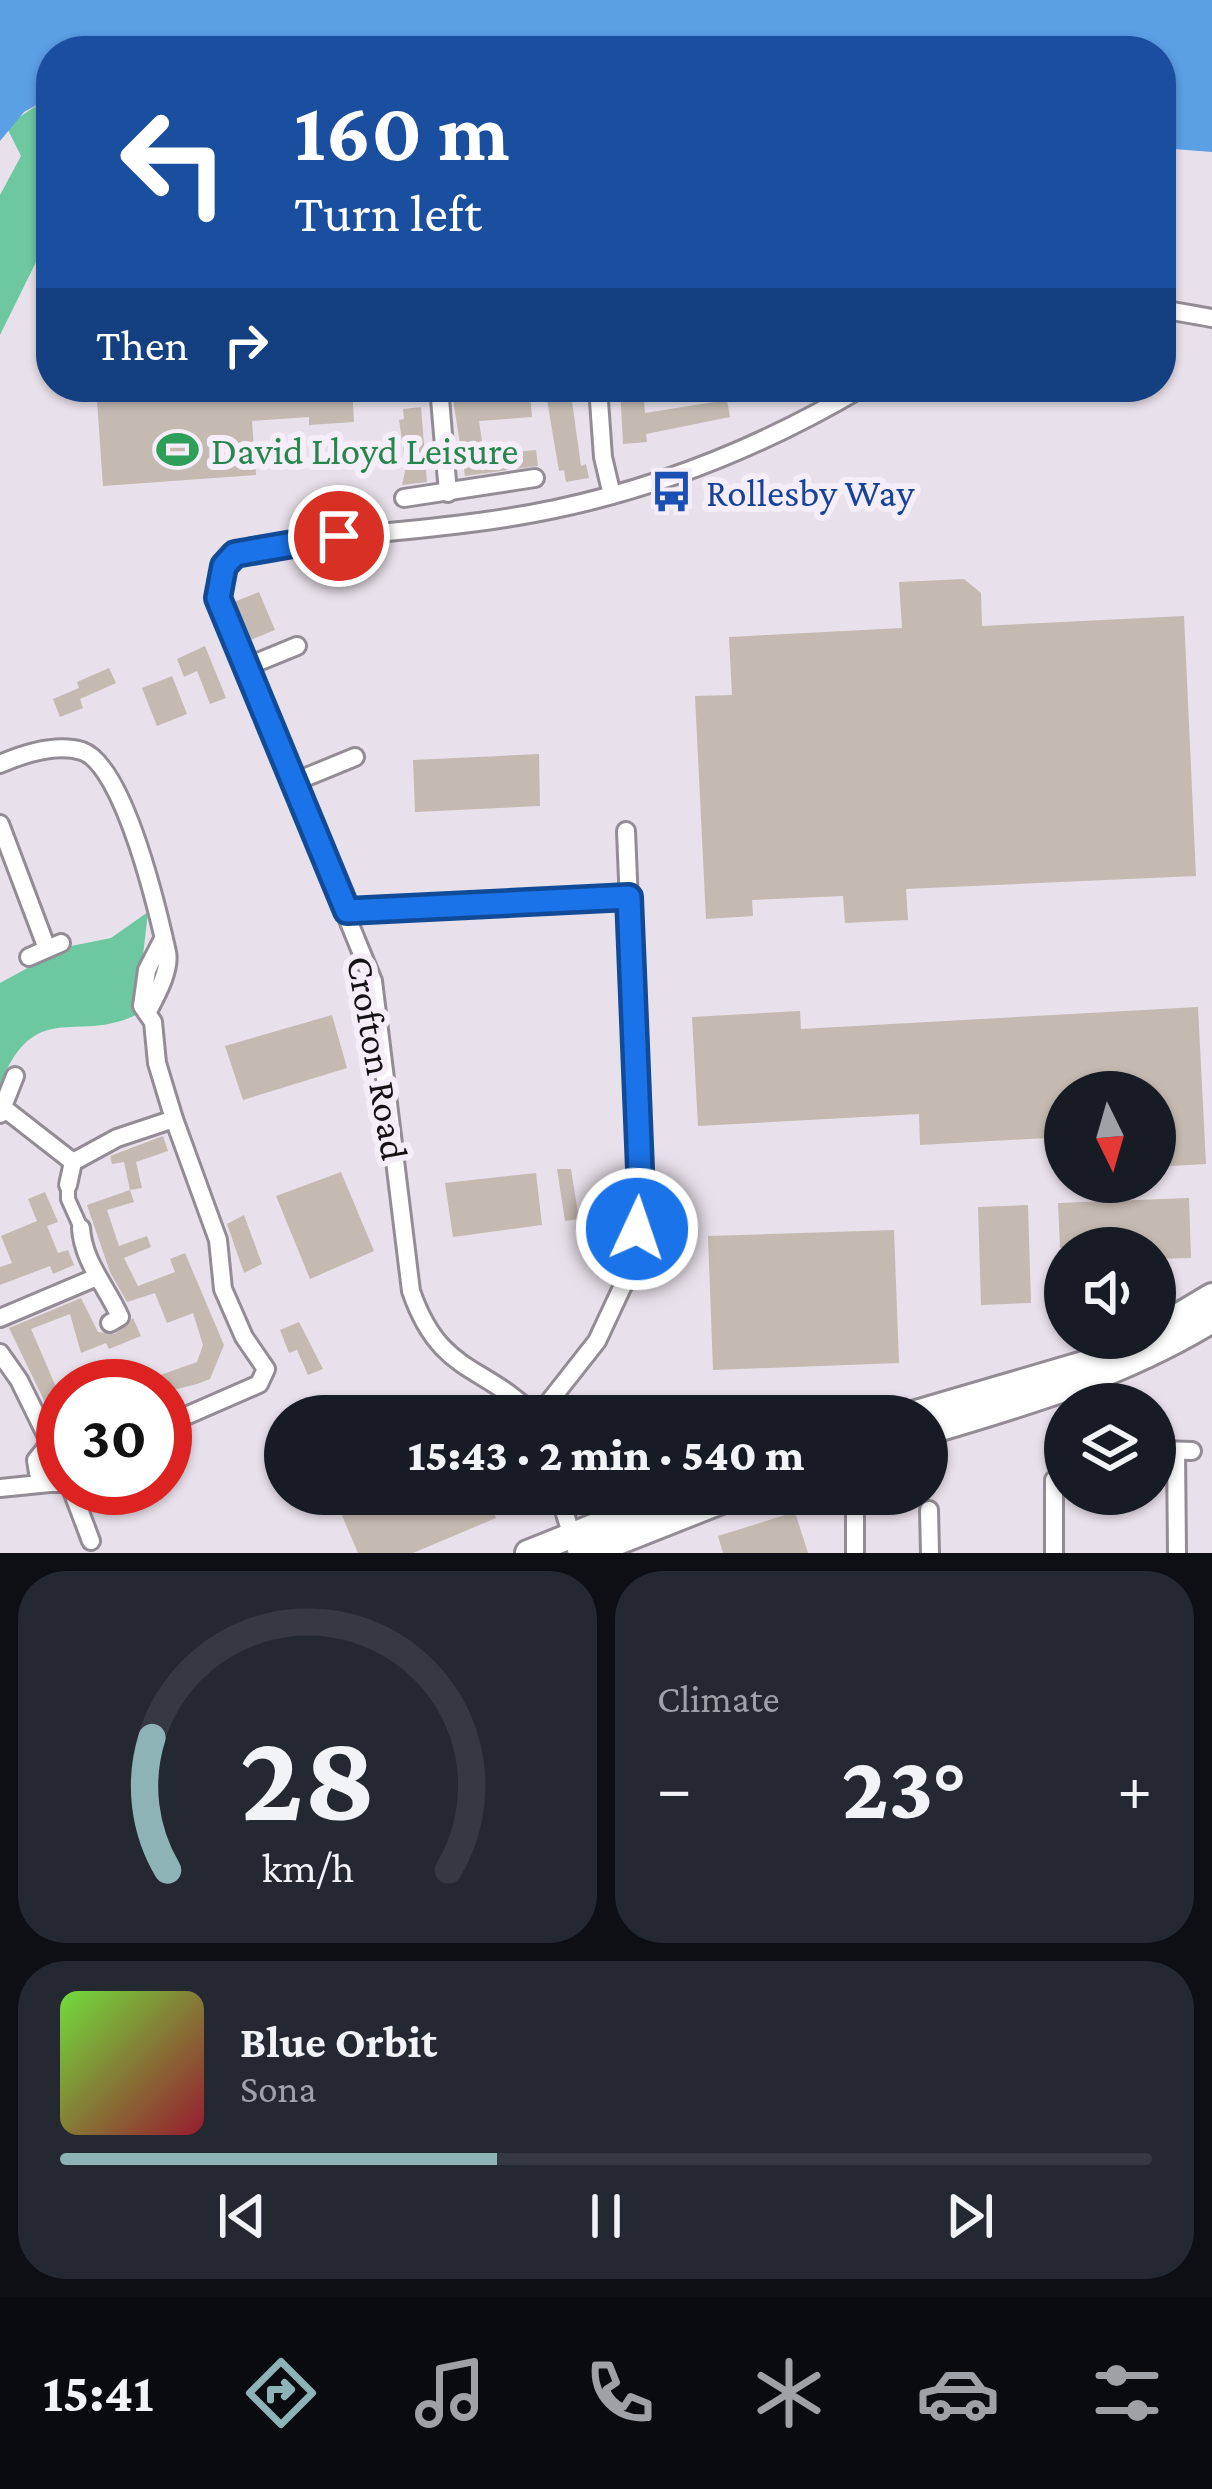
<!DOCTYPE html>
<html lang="en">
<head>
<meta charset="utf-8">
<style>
	:root { --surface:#171b24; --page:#242831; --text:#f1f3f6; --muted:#9ea1a6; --line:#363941; --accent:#8eb3b7 }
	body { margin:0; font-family:"Crimson Pro",serif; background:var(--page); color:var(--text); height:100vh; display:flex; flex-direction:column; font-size:45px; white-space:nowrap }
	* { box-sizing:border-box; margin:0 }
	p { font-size:39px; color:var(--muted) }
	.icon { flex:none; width:66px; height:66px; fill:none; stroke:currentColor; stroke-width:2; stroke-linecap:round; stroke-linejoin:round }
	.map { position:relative; height:1553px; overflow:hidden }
	.details { display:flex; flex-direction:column; gap:18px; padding:18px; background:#0d0f14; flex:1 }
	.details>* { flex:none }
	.hud { position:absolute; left:36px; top:36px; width:1140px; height:366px; border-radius:48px; box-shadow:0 3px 9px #0004; background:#1a4fa0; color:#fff; overflow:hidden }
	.needle { width:78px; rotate:175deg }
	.buttons { position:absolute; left:1044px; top:1071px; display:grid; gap:24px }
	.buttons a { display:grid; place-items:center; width:132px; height:132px; border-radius:50%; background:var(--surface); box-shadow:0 3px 9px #0004; font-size:60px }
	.speed { position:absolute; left:36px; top:1359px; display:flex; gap:24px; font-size:60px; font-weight:700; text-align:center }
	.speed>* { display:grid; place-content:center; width:156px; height:156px; border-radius:50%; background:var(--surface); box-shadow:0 3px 9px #0004; line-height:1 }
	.speed .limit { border:18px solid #d22; background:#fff; color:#111 }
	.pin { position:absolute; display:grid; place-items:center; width:102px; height:102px; color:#fff; margin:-51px; border:6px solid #fff; border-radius:50%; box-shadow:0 3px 12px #0007 }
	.me { position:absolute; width:132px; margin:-66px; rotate:3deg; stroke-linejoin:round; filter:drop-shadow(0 0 9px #0008) }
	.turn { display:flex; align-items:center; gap:42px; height:252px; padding:0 60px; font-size:54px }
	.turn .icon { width:156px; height:156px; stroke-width:2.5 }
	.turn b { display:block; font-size:84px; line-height:102px }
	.then { display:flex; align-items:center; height:114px; padding:0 60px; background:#0003; gap:24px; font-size:45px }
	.big { font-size:90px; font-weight:800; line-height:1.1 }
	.details .widget { flex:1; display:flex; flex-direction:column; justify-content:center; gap:18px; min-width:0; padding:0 42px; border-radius:48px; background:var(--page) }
	.details .dial { align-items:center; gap:0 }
	.dial svg { height:312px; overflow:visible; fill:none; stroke:var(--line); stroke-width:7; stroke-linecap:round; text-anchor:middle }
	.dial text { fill:var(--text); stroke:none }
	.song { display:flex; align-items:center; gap:36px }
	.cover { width:144px; height:144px; border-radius:18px; background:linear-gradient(135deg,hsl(100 70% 55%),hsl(350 70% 35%)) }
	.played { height:12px; border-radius:6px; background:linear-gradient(90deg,var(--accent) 40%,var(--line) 40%) }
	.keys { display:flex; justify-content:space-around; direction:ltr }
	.heat { display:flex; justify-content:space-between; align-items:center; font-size:66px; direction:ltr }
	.details .tiles { flex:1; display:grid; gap:18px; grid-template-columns:1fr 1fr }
	.widget:last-child { grid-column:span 2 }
	.trip { position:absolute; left:264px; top:1395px; width:684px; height:120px; border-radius:60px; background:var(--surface); box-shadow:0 3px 9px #0004; font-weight:800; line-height:120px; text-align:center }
	.dock { display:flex; height:192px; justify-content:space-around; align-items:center; background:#090b0e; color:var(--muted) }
	.dock .icon { width:84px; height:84px }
	.dock .selected { color:var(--accent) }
	.dock b { font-size:54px; color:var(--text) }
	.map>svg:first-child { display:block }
</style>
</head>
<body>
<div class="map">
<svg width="1212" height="1553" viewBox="0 0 1212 1553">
	<rect width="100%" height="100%" fill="#e8e0ea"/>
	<g fill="#6dc8a1">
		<path d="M42,102L51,103V243L37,260L0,335V195L21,156L6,126Z"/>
		<path d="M148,912L136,1015C76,1044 35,997 0,1085V983L66,947L111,938Z"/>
	</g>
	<path fill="#5b9fe5" d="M0,0H1212V152L1161,148V51H51V103L42,102L24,112L0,141Z"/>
	<g fill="#c4bab2">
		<path d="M96,387H352L354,422L309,425V417L252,421L256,475L103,486Z"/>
		<path d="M570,387L581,466L586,464L589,478L566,482L564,470L559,471L547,400L555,399L554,388Z"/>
		<path d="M620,387H643L645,413L727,400L730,417L646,434L647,442L623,444Z"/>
		<path d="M530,394L532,417L479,421L484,455L536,450L538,466L465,476L453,399Z"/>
		<path d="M421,407L427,482L402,485L406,467L399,420L404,419L403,409Z"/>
		<path d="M964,579L981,593L982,626L1184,616L1196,876L906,889L908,920L845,923L843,896L752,900L753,916L706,919L695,696L732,695L729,637L902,628L899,582Z"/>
		<path d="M259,592L275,630L248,641L234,602Z"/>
		<path d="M205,646L226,698L210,704L197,671L184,677L177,659Z"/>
		<path d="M109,668L116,683L80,699L83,708L60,717L53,699L79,688L77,682Z"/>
		<path d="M172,676L187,714L157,726L142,688Z"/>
		<path d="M539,754L540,806L415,812L413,760Z"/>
		<path d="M1198,1007L1206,1164L1155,1167V1092H1065V1137L920,1145L919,1114L698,1126L692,1017L800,1011L801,1029Z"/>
		<path d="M332,1015L347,1068L243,1100L225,1046Z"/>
		<path d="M163,1136L168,1151L136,1162L142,1188L130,1190L124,1162L112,1164L110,1156Z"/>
		<path d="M557,1169H571L579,1219L565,1221Z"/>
		<path d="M341,1172L374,1251L310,1279L276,1196Z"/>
		<path d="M536,1173L542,1225L453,1237L445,1183Z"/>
		<path d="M130,1190L134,1202L107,1210L119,1246L147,1236L151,1247L124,1258L138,1286L175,1272L170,1259L185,1253L224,1345L210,1379L197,1384L165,1392V1386H129L197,1362L203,1345L193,1313L167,1323L155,1293L127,1302L110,1272L87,1205Z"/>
		<path d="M45,1192L58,1222L47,1226L58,1253L68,1250L74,1265L53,1274L50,1266L0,1285V1267L12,1263L1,1236L37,1221L28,1199Z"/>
		<path d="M1189,1198L1191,1258L1155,1259V1248H1060L1058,1203Z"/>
		<path d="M1028,1205L1031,1303L981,1305L978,1207Z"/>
		<path d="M244,1215L262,1264L244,1273L227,1224Z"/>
		<path d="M894,1230L899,1363L713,1370L708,1236Z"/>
		<path d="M81,1298L98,1332L115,1334L133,1318L141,1336L109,1349L106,1343L81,1353L70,1314L31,1329L63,1403V1423L53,1419L9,1328Z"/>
		<path d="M299,1322L323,1369L308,1375L297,1350L289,1353L280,1330Z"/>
		<path d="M366,1494H486L496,1518L413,1553H358L338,1506Z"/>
		<path d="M795,1512L808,1553H723L718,1536Z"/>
	</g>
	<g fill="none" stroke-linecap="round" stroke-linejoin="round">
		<defs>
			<path id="pedestrian" d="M68,1185V1199L81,1228"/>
			<g id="minor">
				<path d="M1161,309L1212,318"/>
				<path d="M439,387L448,493"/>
				<path d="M598,387L603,457L612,495"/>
				<path d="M404,498L535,478"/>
				<path d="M246,667L297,646"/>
				<path d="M0,764C23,754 56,743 82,751C124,765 158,912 167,952C171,970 155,998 147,1013"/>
				<path d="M294,782L355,757"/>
				<path d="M0,824L46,946"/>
				<path d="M347,911L629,897"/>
				<path d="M162,941L147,970L142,1006L153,1022L157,1063L174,1119L218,1240L223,1289L244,1337L266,1369L259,1384L165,1425"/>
				<path d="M29,957L61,943"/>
				<path d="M5,1109L73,1162"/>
				<path d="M0,1114L15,1076"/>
				<path d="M68,1185L73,1162L117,1138L174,1119"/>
				<path d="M81,1228C83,1262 107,1287 120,1317L110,1323"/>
				<path d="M0,1318L97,1277"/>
				<path d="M0,1353L19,1380L50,1443"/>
				<path d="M535,1416C482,1363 440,1375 411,1291L373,981L224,616L217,582L235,554L252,547C352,533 456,530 555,509C665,486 767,444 863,387"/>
				<path d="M538,1416L597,1341L633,1264L641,1194L626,831"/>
				<path d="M63,1443H50L36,1460L38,1473L50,1483H63"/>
				<path d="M1161,1450L1192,1451"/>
				<path d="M1176,1451L1177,1553"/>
				<path d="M1054,1480V1553"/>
				<path d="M0,1488L50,1483"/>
				<path d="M71,1488L91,1541"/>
				<path d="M559,1494L577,1553"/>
				<path d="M855,1494V1553"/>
				<path d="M929,1510L930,1553"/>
			</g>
			<g id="primary">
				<path d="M1155,1330L1212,1296"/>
				<path d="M906,1416L1087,1363L1141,1338"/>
				<path d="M927,1432C1028,1402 1122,1375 1212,1320"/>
				<path d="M528,1553L675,1494"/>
				<path d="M590,1553L739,1494"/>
			</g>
		</defs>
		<use href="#pedestrian" stroke="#938c95" stroke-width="18"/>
		<use href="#minor" stroke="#938c95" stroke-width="22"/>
		<use href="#primary" stroke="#938c95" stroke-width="30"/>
		<use href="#pedestrian" stroke="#fff" stroke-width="12"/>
		<use href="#minor" stroke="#fff" stroke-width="16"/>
		<use href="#primary" stroke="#fff" stroke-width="24"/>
	</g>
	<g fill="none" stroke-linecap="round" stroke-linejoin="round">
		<defs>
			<path id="route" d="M339,536L235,554L224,566L218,598L347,911L629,897L641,1194L637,1229"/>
		</defs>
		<use href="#route" stroke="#114b97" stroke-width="30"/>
		<use href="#route" stroke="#1a73e8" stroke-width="21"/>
	</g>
	<defs>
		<symbol id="stadium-bare" viewBox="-9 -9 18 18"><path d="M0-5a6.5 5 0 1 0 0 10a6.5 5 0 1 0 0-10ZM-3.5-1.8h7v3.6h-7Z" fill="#2e9e5b" stroke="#f5edf7" stroke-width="2.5" paint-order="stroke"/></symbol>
		<symbol id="bus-bare" viewBox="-9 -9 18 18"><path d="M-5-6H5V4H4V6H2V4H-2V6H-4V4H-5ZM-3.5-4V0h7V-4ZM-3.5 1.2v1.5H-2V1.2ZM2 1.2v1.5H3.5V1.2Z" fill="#1a4fb4" stroke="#f5edf7" stroke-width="2.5" paint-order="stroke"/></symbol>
	</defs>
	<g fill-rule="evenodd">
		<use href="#stadium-bare" x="148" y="420" width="59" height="59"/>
		<use href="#bus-bare" x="642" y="462" width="59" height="59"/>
	</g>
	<g text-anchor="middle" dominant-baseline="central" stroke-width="12" stroke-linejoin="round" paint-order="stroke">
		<g font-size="39" fill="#27864d" stroke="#f5edf7" text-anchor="start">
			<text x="211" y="450">David Lloyd Leisure</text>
		</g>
		<g font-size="39" fill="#164399" stroke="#f5edf7" text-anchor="start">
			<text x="706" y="492">Rollesby Way</text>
		</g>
		<g font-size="39" fill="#151216" stroke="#f5edf7">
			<text transform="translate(378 1058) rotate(80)">Crofton Road</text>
		</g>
	</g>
</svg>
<div class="buttons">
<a><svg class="needle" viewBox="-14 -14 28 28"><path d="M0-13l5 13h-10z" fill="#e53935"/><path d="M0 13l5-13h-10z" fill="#9ea1a6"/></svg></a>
<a><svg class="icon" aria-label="sound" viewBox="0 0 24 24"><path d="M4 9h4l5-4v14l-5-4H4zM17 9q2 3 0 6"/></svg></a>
<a><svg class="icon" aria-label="layers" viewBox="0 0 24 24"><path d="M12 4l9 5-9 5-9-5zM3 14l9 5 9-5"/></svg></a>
</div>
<div class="speed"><div class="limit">30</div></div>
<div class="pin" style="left:339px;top:536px;background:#d93025"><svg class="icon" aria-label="arrive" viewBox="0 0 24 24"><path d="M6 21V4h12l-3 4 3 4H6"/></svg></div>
<svg class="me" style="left:637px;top:1229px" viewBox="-20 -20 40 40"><circle r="17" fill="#1a73e8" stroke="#fff" stroke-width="3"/><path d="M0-11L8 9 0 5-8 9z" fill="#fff"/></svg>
<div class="trip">15:43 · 2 min · 540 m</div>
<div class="hud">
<div class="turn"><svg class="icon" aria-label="left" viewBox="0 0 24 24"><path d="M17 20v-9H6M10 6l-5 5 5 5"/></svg><div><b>160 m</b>Turn left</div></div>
<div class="then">Then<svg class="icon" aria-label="right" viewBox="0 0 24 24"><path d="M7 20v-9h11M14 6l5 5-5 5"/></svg></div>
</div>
</div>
<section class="details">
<div class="tiles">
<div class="widget dial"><svg viewBox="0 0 100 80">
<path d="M14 69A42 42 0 1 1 86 69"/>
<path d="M14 69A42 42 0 0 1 10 35" stroke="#8eb3b7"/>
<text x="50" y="56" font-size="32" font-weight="700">28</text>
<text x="50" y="72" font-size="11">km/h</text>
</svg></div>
<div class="widget"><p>Climate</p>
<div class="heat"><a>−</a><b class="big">23°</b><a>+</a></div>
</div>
<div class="widget">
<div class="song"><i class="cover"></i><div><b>Blue Orbit</b><p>Sona</p></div></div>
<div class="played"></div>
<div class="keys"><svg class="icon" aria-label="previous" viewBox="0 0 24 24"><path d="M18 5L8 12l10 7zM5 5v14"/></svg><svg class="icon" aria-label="pause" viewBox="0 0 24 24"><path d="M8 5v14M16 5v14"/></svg><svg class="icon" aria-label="next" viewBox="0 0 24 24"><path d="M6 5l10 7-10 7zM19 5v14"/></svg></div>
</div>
</div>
</section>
<nav class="dock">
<b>15:41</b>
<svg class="icon selected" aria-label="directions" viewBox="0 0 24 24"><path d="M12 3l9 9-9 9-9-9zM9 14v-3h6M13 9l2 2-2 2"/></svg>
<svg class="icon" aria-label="music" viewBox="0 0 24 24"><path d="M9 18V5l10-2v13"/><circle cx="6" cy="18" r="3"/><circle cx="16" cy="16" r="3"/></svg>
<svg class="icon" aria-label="phone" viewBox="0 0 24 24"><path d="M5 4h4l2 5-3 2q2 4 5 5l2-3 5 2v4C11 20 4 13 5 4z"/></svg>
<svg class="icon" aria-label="climate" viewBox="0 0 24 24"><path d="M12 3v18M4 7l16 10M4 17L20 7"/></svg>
<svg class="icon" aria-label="car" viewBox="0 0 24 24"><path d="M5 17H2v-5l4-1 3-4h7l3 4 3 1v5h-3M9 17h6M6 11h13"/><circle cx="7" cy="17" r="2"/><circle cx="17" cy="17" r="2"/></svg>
<svg class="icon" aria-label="filters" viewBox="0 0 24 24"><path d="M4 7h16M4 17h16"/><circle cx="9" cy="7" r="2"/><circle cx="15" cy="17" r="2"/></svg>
</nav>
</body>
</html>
